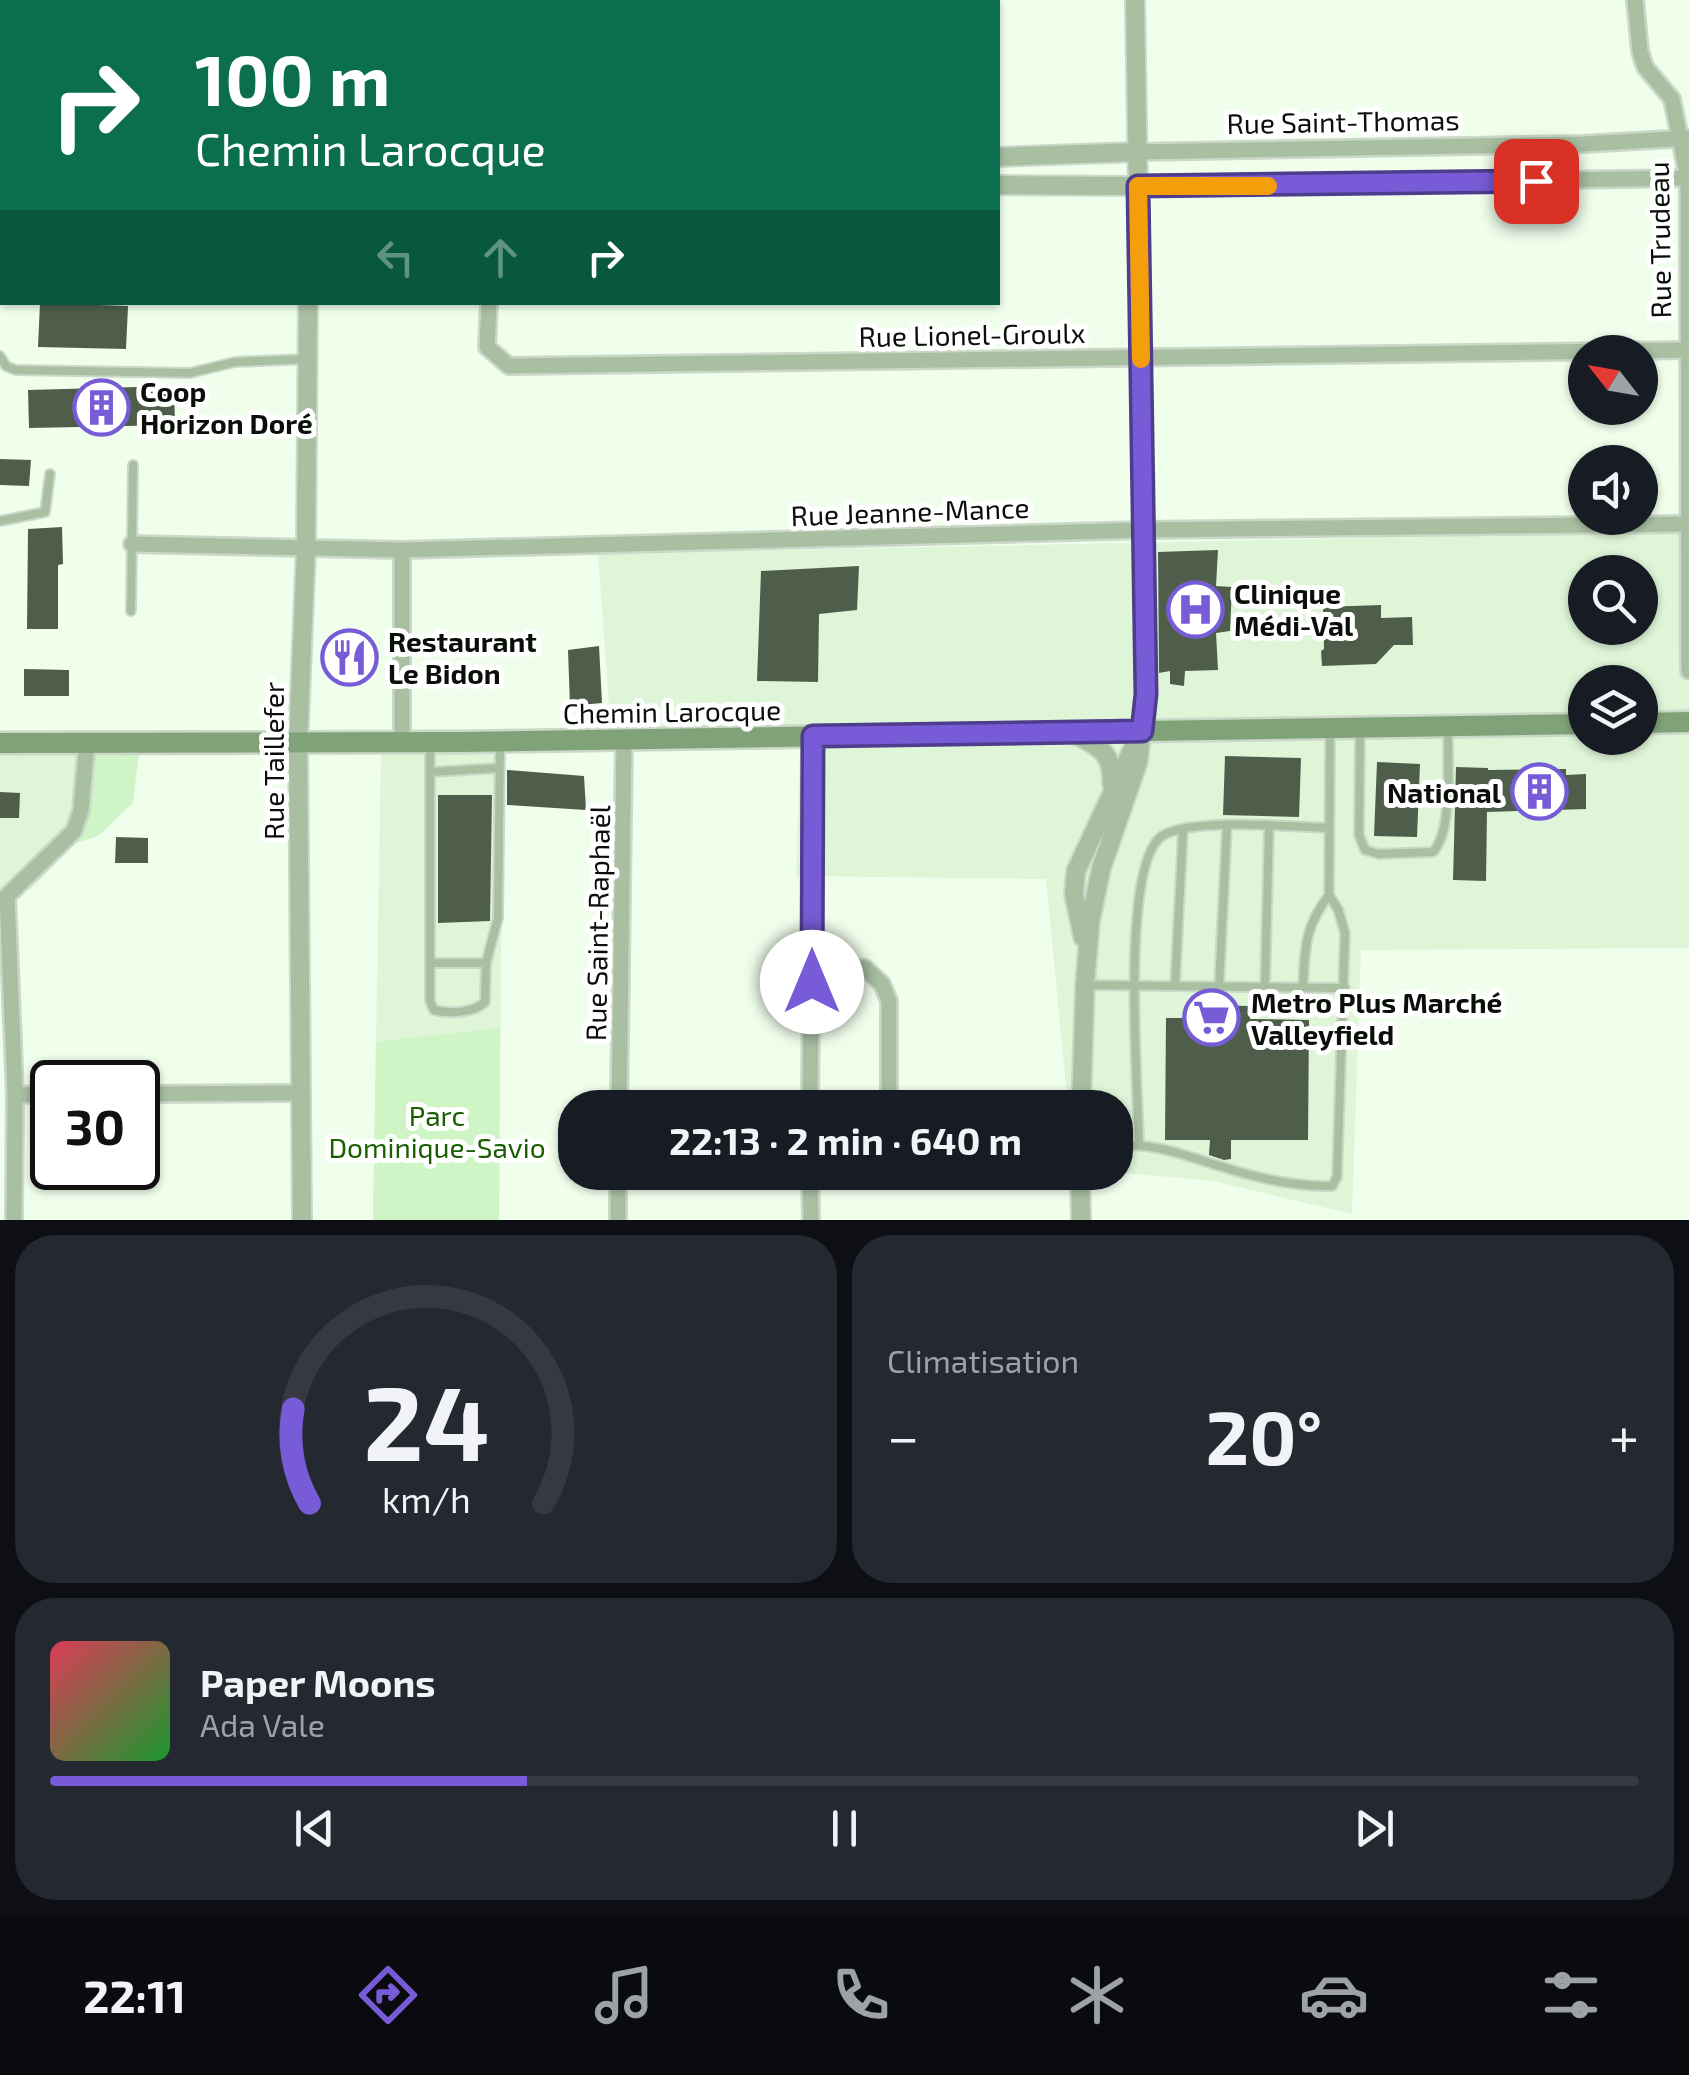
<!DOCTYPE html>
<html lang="fr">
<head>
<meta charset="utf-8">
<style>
	:root { --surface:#171b24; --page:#242831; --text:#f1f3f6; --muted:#9ea1a6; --line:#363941; --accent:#785cd7 }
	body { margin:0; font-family:"Exo 2",sans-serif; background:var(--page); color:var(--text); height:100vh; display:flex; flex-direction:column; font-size:38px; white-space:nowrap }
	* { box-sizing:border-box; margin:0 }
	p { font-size:32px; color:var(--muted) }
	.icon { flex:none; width:55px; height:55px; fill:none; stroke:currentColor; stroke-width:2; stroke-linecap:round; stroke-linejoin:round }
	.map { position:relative; height:1220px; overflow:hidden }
	.sheet { display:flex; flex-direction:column; gap:15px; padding:15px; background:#0d0f14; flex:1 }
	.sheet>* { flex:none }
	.guide { position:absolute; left:0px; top:0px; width:1000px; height:305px; box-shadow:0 2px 8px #0004; background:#0b6e4f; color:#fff; overflow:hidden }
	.needle { width:65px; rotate:301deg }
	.tools { position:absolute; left:1568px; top:335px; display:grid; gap:20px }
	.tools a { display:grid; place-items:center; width:90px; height:90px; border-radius:50%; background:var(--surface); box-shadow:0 2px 8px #0004; font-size:50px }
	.speed { position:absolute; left:30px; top:1060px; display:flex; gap:20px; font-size:50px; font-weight:700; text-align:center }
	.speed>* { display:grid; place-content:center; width:130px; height:130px; border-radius:50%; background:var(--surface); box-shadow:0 2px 8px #0004; line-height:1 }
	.speed .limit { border:5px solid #111; border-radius:15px; background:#fff; color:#111 }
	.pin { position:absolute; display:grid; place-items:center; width:85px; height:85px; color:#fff; margin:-42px; border-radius:20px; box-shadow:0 5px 15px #0006 }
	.me { position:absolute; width:110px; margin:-55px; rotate:0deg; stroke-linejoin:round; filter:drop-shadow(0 0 8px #0008) }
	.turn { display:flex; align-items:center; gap:35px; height:210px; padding:0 30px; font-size:45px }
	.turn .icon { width:130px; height:130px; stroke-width:2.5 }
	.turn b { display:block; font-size:70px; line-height:85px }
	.lanes { display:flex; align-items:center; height:95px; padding:0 30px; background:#0003; justify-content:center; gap:50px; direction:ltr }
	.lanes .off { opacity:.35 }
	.big { font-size:75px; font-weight:700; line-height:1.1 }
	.sheet .card { flex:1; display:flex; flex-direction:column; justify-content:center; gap:15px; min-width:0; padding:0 35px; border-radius:40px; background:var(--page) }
	.sheet .dial { align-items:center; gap:0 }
	.dial svg { height:260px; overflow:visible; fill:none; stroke:var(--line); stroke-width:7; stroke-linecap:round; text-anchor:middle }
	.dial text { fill:var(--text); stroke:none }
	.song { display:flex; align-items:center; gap:30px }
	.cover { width:120px; height:120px; border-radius:15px; background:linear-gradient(135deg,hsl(350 70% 55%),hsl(130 70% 35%)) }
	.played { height:10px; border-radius:5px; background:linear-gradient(90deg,var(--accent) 30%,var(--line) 30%) }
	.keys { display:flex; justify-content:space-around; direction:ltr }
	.heat { display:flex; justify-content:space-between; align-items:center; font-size:55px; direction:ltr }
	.sheet .tiles { flex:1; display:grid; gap:15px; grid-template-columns:1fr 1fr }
	.card:last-child { grid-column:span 2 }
	.trip { position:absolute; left:558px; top:1090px; width:575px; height:100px; border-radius:40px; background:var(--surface); box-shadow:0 2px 8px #0004; font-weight:700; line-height:100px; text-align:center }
	.dock { display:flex; height:160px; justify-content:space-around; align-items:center; background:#090b0e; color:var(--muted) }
	.dock .icon { width:70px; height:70px }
	.dock .on { color:var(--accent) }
	.dock b { font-size:45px; color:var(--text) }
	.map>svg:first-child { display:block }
</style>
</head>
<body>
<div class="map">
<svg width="1689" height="1220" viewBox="0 0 1689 1220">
	<rect width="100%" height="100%" fill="#f0feec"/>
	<g fill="#def5d8" fill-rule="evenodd">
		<path d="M1689,531V948L1361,950L1352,1214L1213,1181L1115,1172V1108L1068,1107L1046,879L796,876L800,749L612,747L598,554ZM1585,572H1640V628H1585ZM1585,682H1640V738H1585Z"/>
		<path d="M503,746L499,1220H373L381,748Z"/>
		<path d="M0,753L90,754L87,810L76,843L31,889L0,898Z"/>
	</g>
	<g fill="#cff5c6">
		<path d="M139,753L133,803L98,836L76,843L87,810L90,754Z"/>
		<path d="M500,1028L499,1220H373L376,1042Z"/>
	</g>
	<g fill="#4f5e4b">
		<path d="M40,303L128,306L126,349L38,347Z"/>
		<path d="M174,386L175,425L29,428L28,390Z"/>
		<path d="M0,459L31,460L29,486L0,485Z"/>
		<path d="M62,527L63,564L58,565V629H27L28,529Z"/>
		<path d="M1218,550L1216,586L1232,587L1230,631L1216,633L1218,670L1185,671L1184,686L1170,684V671L1159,673L1158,552Z"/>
		<path d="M859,566L857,610L819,614L818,682L757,681L761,571Z"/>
		<path d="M1381,605V618L1412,617L1413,645H1394L1376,664L1322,666L1321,651L1324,649L1323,607Z"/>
		<path d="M328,645H370L369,671L328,670Z"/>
		<path d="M599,646L602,703L570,706L568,650Z"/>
		<path d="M24,669L69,670V696H24Z"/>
		<path d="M1225,756L1301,758L1299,817L1223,815Z"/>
		<path d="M1377,762L1420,764L1417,837L1374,836Z"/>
		<path d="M1456,767L1488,768V770L1566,769V775L1586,774V809L1487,812L1486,881L1453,880Z"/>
		<path d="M507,770L584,776L586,810L507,805Z"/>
		<path d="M0,792L20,793L19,818H0Z"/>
		<path d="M438,795H492L490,921L438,923Z"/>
		<path d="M116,837L148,838V863H115Z"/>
		<path d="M1199,1005L1250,1006V1019L1309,1020L1308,1140H1231V1159L1224,1160L1209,1155L1210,1140H1165L1166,1018H1199Z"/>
	</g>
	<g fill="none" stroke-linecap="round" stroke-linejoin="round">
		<defs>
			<g id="service">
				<path d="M0,297L2,238"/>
				<path d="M0,356L6,366L16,370L190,373L235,362L307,359"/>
				<path d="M0,521L45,512L50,474"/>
				<path d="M131,611L133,465"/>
				<path d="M1360,732L1359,835L1365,850L1379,854L1433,852C1454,830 1447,757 1448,727"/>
				<path d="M430,742V1001L434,1010C450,1014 473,1013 485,1002L486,963L498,918L500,742"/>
				<path d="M431,772L499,768"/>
				<path d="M431,963H486"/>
				<path d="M1085,985L1345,988"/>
				<path d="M1175,986L1183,830"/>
				<path d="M1219,987L1227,826"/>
				<path d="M1265,988L1269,827"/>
				<path d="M1303,988C1305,949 1304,928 1329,895"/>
				<path d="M1139,1144C1138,1090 1120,864 1162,836C1190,817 1293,827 1329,828"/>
				<path d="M1115,1146C1154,1142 1186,1156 1223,1167C1257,1178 1295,1187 1332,1186L1337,1177L1345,933L1338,909L1329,895L1330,733"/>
			</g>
			<g id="minor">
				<path d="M232,0L235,2"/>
				<path d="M1635,0L1640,51L1645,67L1672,99L1688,178L1689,671"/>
				<path d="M309,2V0"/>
				<path d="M1137,152L1583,144L1689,138"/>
				<path d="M1138,186L1689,178"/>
				<path d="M489,302L487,347L509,366L1689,350"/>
				<path d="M132,544L402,550L1144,530L1689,524"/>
				<path d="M402,743V550"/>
				<path d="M812,969L865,968L882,984L889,1001V1093L886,1108"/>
				<path d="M138,1094L302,1093"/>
				<path d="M15,1095L52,1094"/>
				<path d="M619,1108L624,739"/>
				<path d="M810,1108L813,736"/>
				<path d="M810,1172L811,1220"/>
				<path d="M14,1220L15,1095L7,896L74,831L81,810L87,743"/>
				<path d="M618,1220V1172"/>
			</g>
			<g id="tertiary">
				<path d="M998,157L1137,152"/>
				<path d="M0,171H2"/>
				<path d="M998,185L1138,186"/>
				<path d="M0,197H2"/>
				<path d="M1071,732C1099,747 1113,751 1112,785"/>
				<path d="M1083,937L1074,894L1076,871L1136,742"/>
				<path d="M1081,1108L1085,985L1090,922L1101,869L1138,762L1146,694L1135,0"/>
				<path d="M1080,1172L1081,1220"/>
				<path d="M302,1220L298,744L306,548L308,302"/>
			</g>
			<g id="secondary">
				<path d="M1640,723L1689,722"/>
				<path d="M0,743L462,742L1585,724"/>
			</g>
		</defs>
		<use href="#service" stroke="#cbd8c8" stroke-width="12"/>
		<use href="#minor" stroke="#cbd8c8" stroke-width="20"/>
		<use href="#tertiary" stroke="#cbd8c8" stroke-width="22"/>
		<use href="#secondary" stroke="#cbd8c8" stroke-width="25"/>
		<use href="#service" stroke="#a8bfa2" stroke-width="8"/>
		<use href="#minor" stroke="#a8bfa2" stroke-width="15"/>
		<use href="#tertiary" stroke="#a8bfa2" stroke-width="18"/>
		<use href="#secondary" stroke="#80a278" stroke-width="20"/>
	</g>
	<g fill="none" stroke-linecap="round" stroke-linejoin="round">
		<defs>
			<path id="route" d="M812,982L813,736L1142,731L1146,694L1138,186L1536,181"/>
		</defs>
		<use href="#route" stroke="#4e3c8c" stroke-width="25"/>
		<use href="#route" stroke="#785cd7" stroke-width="18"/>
		<path stroke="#f59e0b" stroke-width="18" d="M1141,359L1138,186H1268"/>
	</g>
	<defs>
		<symbol id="building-ring" viewBox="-11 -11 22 22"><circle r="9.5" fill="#fff" stroke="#785cd7" stroke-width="1.5"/><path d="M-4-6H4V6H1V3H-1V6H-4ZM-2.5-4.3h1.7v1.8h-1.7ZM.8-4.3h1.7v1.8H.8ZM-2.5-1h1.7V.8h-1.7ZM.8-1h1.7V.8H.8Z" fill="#785cd7"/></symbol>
		<symbol id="hospital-ring" viewBox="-11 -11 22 22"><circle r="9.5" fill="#fff" stroke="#785cd7" stroke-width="1.5"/><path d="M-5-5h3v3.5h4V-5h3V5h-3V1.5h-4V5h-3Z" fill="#785cd7"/></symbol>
		<symbol id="restaurant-ring" viewBox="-11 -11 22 22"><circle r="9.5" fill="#fff" stroke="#785cd7" stroke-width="1.5"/><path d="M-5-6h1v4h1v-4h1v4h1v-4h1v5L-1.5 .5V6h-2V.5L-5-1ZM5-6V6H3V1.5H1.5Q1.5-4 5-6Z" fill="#785cd7"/></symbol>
		<symbol id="supermarket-ring" viewBox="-11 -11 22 22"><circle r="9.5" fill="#fff" stroke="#785cd7" stroke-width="1.5"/><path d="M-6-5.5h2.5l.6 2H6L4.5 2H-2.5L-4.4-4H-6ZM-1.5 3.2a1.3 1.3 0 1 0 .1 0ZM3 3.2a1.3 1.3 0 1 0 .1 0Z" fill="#785cd7"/></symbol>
	</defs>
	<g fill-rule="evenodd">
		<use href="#building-ring" x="70" y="376" width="63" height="63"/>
		<use href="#hospital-ring" x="1164" y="578" width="63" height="63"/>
		<use href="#restaurant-ring" x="318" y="626" width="63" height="63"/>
		<use href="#building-ring" x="1508" y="760" width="63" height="63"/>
		<use href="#supermarket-ring" x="1180" y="986" width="63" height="63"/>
	</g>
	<g text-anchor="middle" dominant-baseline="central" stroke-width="10" stroke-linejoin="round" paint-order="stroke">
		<g font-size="28" fill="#0a1009" stroke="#fff">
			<text transform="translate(1343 121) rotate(-1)">Rue Saint-Thomas</text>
			<text transform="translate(1659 240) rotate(-91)">Rue Trudeau</text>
			<text transform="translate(972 334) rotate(-1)">Rue Lionel-Groulx</text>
			<text transform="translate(910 511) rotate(-2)">Rue Jeanne-Mance</text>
			<text transform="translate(672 711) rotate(-1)">Chemin Larocque</text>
			<text transform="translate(273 761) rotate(-90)">Rue Taillefer</text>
			<text transform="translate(597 923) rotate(-89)">Rue Saint-Raphaël</text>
		</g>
		<g font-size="28" font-weight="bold" fill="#0a1009" stroke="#fff" text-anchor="start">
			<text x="140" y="391">Coop<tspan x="140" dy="32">Horizon Doré</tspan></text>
			<text x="1234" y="593">Clinique<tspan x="1234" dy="32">Médi-Val</tspan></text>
			<text x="388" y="641">Restaurant<tspan x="388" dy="32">Le Bidon</tspan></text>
			<text x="1501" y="792" text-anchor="end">National</text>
			<text x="1251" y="1002">Metro Plus Marché<tspan x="1251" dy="32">Valleyfield</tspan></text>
		</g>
		<g font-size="28" fill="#195e00" stroke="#fff">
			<text x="437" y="1115">Parc<tspan x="437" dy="32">Dominique-Savio</tspan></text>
		</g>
	</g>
</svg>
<div class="tools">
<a><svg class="needle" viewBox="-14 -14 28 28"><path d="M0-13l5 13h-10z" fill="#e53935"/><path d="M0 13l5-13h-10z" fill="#9ea1a6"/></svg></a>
<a><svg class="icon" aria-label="sound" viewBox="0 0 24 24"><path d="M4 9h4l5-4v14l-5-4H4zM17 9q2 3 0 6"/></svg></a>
<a><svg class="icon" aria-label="search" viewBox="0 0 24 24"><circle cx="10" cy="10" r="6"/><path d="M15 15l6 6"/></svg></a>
<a><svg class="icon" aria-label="layers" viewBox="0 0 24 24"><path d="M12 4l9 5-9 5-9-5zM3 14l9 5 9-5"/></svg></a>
</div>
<div class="speed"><div class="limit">30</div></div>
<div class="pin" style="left:1536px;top:181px;background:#d93025"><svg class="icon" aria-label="arrive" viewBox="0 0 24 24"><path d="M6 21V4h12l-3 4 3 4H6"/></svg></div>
<svg class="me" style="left:812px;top:982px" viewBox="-20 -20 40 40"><circle r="19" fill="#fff"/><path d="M0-13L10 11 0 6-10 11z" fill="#785cd7"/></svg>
<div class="trip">22:13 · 2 min · 640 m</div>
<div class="guide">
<div class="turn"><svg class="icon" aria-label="right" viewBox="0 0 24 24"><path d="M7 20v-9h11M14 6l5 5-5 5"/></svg><div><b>100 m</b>Chemin Larocque</div></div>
<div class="lanes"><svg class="icon off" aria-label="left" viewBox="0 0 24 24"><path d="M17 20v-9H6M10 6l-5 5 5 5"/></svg><svg class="icon off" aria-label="ahead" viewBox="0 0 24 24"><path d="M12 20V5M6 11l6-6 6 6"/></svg><svg class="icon" aria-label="right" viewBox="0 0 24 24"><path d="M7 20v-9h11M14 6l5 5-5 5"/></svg></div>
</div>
</div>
<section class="sheet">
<div class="tiles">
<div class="card dial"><svg viewBox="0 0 100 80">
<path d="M14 69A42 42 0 1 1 86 69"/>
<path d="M14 69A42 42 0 0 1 9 40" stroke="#785cd7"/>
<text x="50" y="56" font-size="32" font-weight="700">24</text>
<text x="50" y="72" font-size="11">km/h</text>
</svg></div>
<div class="card"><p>Climatisation</p>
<div class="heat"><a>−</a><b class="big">20°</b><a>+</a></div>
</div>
<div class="card">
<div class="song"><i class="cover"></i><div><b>Paper Moons</b><p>Ada Vale</p></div></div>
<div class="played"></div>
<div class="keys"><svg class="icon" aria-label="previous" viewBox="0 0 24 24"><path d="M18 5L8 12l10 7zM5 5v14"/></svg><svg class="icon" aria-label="pause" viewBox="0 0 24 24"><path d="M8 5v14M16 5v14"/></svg><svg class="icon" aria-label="next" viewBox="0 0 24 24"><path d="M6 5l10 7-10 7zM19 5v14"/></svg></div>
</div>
</div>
</section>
<nav class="dock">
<b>22:11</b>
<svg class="icon on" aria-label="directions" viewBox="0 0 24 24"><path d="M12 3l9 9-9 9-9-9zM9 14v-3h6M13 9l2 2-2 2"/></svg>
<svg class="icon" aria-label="music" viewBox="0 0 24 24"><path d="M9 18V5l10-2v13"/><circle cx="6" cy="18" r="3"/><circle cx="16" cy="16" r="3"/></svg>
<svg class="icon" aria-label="phone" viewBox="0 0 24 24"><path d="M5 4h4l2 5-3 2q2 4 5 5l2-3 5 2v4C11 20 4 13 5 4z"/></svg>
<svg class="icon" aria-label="climate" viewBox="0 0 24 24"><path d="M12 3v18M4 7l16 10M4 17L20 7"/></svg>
<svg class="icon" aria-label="car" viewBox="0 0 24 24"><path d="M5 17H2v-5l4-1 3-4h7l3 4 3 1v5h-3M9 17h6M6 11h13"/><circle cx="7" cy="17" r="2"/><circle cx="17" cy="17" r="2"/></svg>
<svg class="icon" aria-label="filters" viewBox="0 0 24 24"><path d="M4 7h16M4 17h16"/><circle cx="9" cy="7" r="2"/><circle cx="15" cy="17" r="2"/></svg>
</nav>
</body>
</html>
